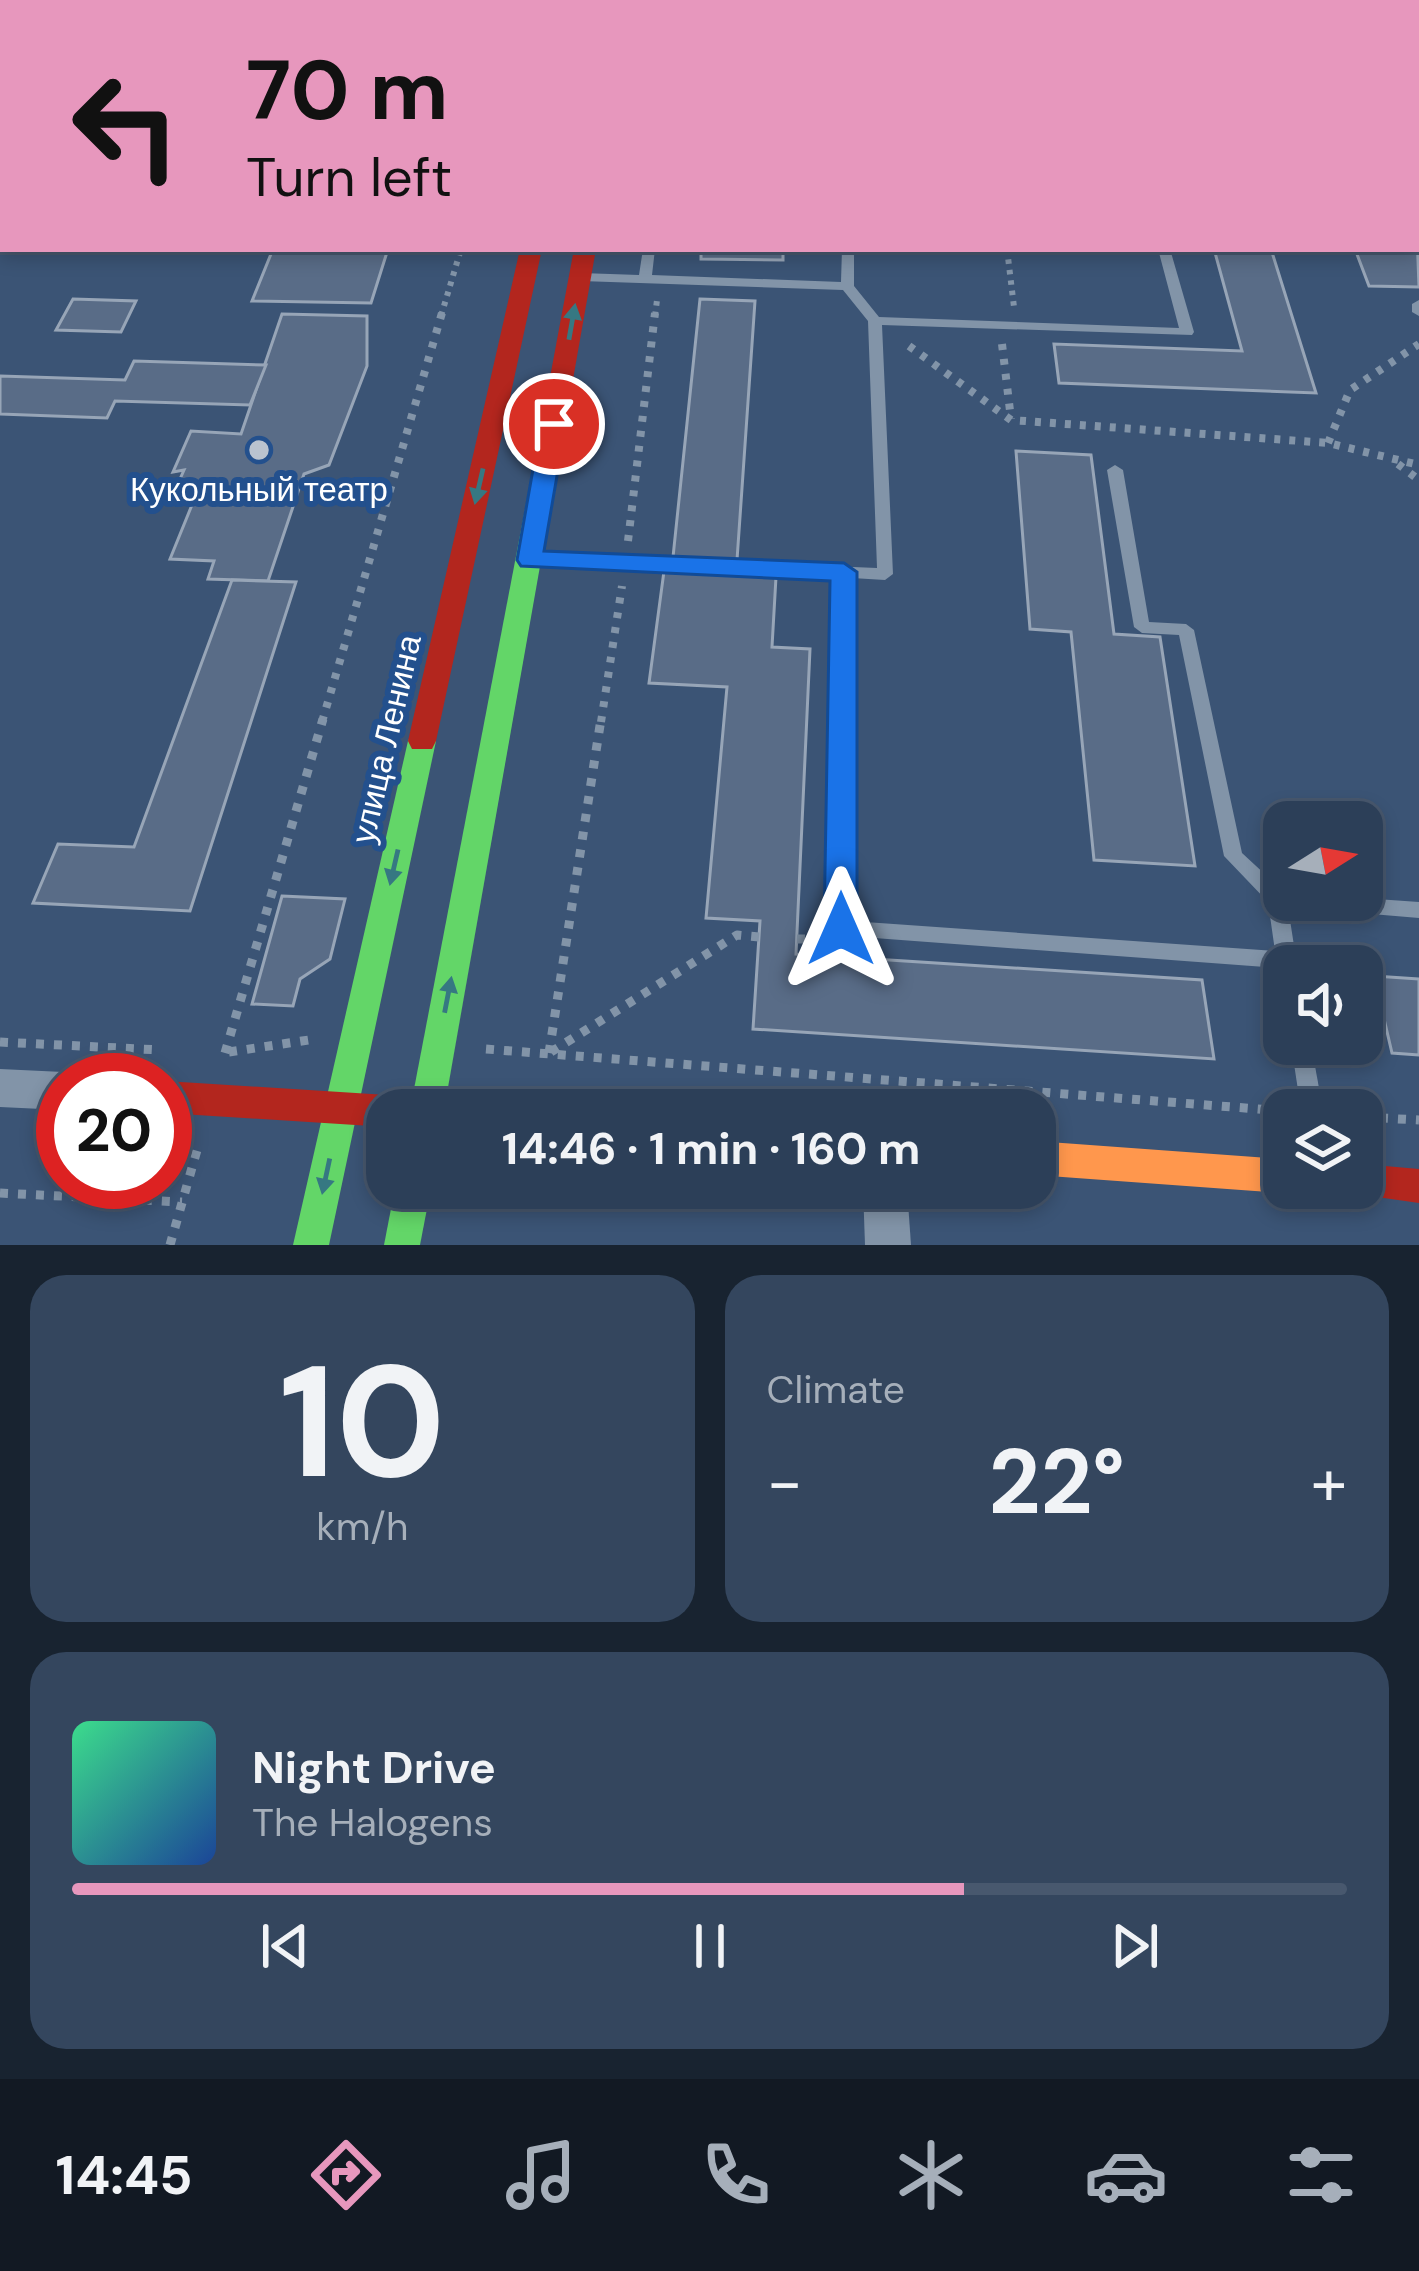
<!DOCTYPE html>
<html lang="en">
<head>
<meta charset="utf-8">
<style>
	:root { --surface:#2c3f58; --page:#34465e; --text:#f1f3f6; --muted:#a6afba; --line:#48586e; --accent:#e797bd }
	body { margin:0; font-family:"DM Sans",sans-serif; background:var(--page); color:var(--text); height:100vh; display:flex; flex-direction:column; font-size:45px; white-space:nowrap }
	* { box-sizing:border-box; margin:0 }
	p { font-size:39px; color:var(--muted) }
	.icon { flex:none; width:66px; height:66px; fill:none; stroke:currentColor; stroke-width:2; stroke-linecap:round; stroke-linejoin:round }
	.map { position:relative; height:1245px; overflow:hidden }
	.sheet { display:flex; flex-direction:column; gap:30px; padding:30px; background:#182330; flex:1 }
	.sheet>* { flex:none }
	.hud { position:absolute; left:0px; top:0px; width:1419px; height:252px; box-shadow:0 6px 18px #0003,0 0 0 3px var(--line); background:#e797bd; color:#111; overflow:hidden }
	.needle { width:78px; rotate:79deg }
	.fabs { position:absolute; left:1263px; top:801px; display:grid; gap:24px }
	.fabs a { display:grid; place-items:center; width:120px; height:120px; border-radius:24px; background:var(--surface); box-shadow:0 6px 18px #0003,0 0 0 3px var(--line); font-size:60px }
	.speed { position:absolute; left:36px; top:1053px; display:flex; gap:24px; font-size:60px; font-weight:700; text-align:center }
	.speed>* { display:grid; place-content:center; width:156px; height:156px; border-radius:50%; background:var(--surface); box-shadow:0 6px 18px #0003,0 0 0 3px var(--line); line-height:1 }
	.speed .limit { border:18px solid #d22; background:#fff; color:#111 }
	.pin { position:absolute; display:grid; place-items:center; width:102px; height:102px; color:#fff; margin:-51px; border:6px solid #fff; border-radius:50%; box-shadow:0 3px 12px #0007 }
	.me { position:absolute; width:132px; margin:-66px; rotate:0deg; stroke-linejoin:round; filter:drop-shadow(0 0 9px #0008) }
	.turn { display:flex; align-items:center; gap:42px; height:252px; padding:0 48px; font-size:54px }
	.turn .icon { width:156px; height:156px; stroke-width:2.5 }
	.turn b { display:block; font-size:84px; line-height:102px }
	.big { font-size:90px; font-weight:700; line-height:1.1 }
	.sheet .tile { flex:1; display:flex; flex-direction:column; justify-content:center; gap:18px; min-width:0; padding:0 42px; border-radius:36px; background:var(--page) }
	.sheet .dial { align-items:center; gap:0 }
	.dial b { font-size:156px; line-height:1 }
	.song { display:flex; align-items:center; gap:36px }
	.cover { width:144px; height:144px; border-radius:18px; background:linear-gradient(135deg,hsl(150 70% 55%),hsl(220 70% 35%)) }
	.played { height:12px; border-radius:6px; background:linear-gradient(90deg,var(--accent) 70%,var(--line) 70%) }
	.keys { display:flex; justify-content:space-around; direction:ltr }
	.heat { display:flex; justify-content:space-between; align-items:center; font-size:66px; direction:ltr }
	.sheet .tiles { flex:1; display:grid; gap:30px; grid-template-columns:1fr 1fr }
	.tile:last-child { grid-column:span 2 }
	.trip { position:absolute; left:366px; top:1089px; width:690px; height:120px; border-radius:36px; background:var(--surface); box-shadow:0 6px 18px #0003,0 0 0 3px var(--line); font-weight:700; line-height:120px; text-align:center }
	.tab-bar { display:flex; height:192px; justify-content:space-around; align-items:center; background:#121923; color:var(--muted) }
	.tab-bar .icon { width:84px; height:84px }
	.tab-bar .active { color:var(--accent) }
	.tab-bar b { font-size:54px; color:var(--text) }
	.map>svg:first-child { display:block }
</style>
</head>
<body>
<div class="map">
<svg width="1419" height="1245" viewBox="0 0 1419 1245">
	<rect width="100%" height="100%" fill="#3b5475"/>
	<g fill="#596c87" stroke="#97a5b7" stroke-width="3">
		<path d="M110,0H455L454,3Z"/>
		<rect x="812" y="0" width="180" height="3"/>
		<path d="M1417,234L1419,287L1369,286L1355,249H1416Z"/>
		<path d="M273,249H388L371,303L252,301Z"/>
		<path d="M701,249H783V260L701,259Z"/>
		<path d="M1214,249H1271L1316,393L1059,383L1054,344L1242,351Z"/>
		<path d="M73,299L136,301L121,332L56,330Z"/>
		<path d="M700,299L755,301L737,560L673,557Z"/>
		<path d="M282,314L367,316V366L329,465L304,474L268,581L208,579L214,561L170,559L196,495H173L184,470L173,472L191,431L241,434Z"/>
		<path d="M134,361L266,365L250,405L115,401L107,418L0,414V376L125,380Z"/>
		<path d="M1016,451L1091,455L1114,634L1160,637L1195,866L1094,860L1071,632L1030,629Z"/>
		<path d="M664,571L776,577L772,647L810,649L796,954L1202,980L1214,1059L753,1029L760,921L706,918L727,687L649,683Z"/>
		<path d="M232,580L296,582L190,911L33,903L58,844L134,847Z"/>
		<path d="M282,896L345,899L330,959L300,979L293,1006L252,1004Z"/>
		<path d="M1374,976L1419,979V1055L1392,1053Z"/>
	</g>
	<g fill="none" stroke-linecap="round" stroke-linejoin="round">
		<g stroke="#8294a8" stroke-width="6" stroke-dasharray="4.5 6" stroke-linecap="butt">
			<path d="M1416,152L1419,164"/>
			<path d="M1007,249L1014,307"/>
			<path d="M441,316L461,249"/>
			<path d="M655,316L657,300"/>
		</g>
		<g stroke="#8294a8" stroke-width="8" stroke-dasharray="6 9" stroke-linecap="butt">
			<path d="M1002,344L1011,419"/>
			<path d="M909,346L1011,420L1328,443L1419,465"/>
			<path d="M1328,443L1350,390L1419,344"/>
			<path d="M1398,464L1419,480"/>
			<path d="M628,541L655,313"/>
			<path d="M322,722L442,313"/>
			<path d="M601,722L622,586"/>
		</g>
		<g stroke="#8294a8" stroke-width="9" stroke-dasharray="8 10" stroke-linecap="butt">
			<path d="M797,939H817"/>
			<path d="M0,1042L160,1050"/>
			<path d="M486,1049L1284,1111"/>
			<path d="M229,1052L309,1040"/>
			<path d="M551,1052L737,935L759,937"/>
			<path d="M225,1053L323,719"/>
			<path d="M549,1053L601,719"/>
			<path d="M1362,1117L1419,1120"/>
			<path d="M0,1193L182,1202"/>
			<path d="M170,1245L199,1143"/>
		</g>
		<g fill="#8294a8" fill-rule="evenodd">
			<rect x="1416" y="221" width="3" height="8"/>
			<path d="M643,249H655L652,275L841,282L842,249H854V286L879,317L1179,328L1158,249H1170L1194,332L1192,335L882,325L893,574L885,580L852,578L851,921L1275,951L1268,902L1224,856L1179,635L1142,633L1134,627L1107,470L1115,465L1123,470L1149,622L1186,624L1194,630L1242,853L1284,892V900H1362V898L1419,902V918L1288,907L1297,965L1284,966V972L1279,968L834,935L831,929L836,578L530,564L522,559L530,554L877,568L868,321L843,290L581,281L574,277L581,273L639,275Z"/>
			<path d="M1419,300V316L1412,312V304Z"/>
			<path d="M1291,1044H1311L1323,1110H1301Z"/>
		</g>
		<g fill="#8294a8" fill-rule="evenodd">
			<rect x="0" y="21" width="3" height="12"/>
			<path d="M3,101V119L0,120V102Z"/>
			<path d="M0,1069L63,1072L79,1080H63V1110L0,1107Z"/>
			<path d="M863,1188H907L911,1245H865Z"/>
		</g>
		<g fill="#63d668" fill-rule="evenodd">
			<rect x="577" y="0" width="18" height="3"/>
			<path d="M551,428L563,436L444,1110H410L539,436Z"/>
			<path d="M422,730L432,733L436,741L329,1245H293L408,741L412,733Z"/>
			<path d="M395,1188H431L420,1245H384Z"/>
		</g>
		<g fill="#ff974d" fill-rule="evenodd">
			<path d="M622,0H640L621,3Z"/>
			<path d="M1035,1141L1284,1159V1188H1297L1284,1193L1035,1175Z"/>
		</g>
		<g fill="#b3261e" fill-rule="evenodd">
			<path d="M520,249H542L436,741L432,749H412L408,741Z"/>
			<path d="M574,249H596L563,436L551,444L539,436Z"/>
			<path d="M165,1081L387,1095L399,1100L404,1110H387V1127L165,1113Z"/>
			<path d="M1362,1164L1419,1169V1203L1349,1193L1347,1188H1362Z"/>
		</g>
	</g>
	<defs><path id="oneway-solid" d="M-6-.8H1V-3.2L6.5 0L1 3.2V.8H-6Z" transform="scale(3)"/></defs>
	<g fill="#367882">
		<use href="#oneway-solid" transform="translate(572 322) rotate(-80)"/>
		<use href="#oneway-solid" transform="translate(479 486) rotate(103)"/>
		<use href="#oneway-solid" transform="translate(394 867) rotate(103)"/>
		<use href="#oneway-solid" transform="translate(448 995) rotate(-79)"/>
		<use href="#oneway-solid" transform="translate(326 1176) rotate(102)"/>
	</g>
	<path fill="#1a73e8" stroke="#114b97" stroke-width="3" d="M554,417L566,424L544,551L844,563L857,572V929L852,939L841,943L829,939L824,929L830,581L521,566L517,560L541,424Z"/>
	<circle fill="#bac3cf" stroke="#23508d" stroke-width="4.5" cx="259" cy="450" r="12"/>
	<g text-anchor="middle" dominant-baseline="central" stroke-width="12" stroke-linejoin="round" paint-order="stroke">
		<g font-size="33" fill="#fff" stroke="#23508d">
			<text x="259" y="489">Кукольный театр</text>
		</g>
		<g font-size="33" fill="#fff" stroke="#23508d">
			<text transform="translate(386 739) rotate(-77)">улица Ленина</text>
		</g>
	</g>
</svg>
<div class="fabs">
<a><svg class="needle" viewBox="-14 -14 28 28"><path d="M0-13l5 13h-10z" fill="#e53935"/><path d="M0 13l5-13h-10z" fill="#a6afba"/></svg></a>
<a><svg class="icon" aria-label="sound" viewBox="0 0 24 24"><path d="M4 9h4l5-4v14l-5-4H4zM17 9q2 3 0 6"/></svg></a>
<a><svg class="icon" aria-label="layers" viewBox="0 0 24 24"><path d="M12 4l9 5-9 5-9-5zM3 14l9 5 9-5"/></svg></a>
</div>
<div class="speed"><div class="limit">20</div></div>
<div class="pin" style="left:554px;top:424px;background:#d93025"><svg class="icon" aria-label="arrive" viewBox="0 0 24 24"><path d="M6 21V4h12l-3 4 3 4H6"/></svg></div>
<svg class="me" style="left:841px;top:929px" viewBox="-20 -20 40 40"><path d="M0-17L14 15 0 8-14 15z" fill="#1a73e8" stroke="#fff" stroke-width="4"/></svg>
<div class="trip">14:46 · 1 min · 160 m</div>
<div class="hud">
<div class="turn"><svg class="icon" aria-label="left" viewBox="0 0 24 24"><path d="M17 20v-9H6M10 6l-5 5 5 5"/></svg><div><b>70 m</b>Turn left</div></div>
</div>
</div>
<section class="sheet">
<div class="tiles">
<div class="tile dial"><b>10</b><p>km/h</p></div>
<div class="tile"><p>Climate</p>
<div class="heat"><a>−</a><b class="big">22°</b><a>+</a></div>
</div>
<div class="tile">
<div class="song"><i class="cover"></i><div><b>Night Drive</b><p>The Halogens</p></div></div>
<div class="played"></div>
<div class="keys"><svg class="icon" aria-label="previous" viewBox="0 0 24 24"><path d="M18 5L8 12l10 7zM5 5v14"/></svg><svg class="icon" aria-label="pause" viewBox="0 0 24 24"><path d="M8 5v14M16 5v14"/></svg><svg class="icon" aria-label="next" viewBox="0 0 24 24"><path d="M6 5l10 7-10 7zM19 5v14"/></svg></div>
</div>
</div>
</section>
<nav class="tab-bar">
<b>14:45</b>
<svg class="icon active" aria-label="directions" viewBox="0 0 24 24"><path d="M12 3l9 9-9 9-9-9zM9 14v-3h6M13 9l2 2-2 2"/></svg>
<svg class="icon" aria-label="music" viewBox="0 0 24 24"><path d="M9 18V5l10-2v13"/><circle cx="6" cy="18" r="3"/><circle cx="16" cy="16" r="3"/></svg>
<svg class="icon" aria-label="phone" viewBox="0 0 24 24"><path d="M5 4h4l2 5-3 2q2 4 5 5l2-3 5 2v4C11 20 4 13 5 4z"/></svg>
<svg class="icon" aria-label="climate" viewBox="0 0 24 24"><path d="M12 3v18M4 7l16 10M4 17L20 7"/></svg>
<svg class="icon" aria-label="car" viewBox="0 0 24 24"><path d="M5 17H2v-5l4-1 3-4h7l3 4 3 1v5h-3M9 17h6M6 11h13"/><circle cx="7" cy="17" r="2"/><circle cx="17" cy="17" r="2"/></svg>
<svg class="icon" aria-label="filters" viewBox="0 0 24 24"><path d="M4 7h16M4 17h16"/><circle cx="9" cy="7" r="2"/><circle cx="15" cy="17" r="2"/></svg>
</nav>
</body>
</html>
